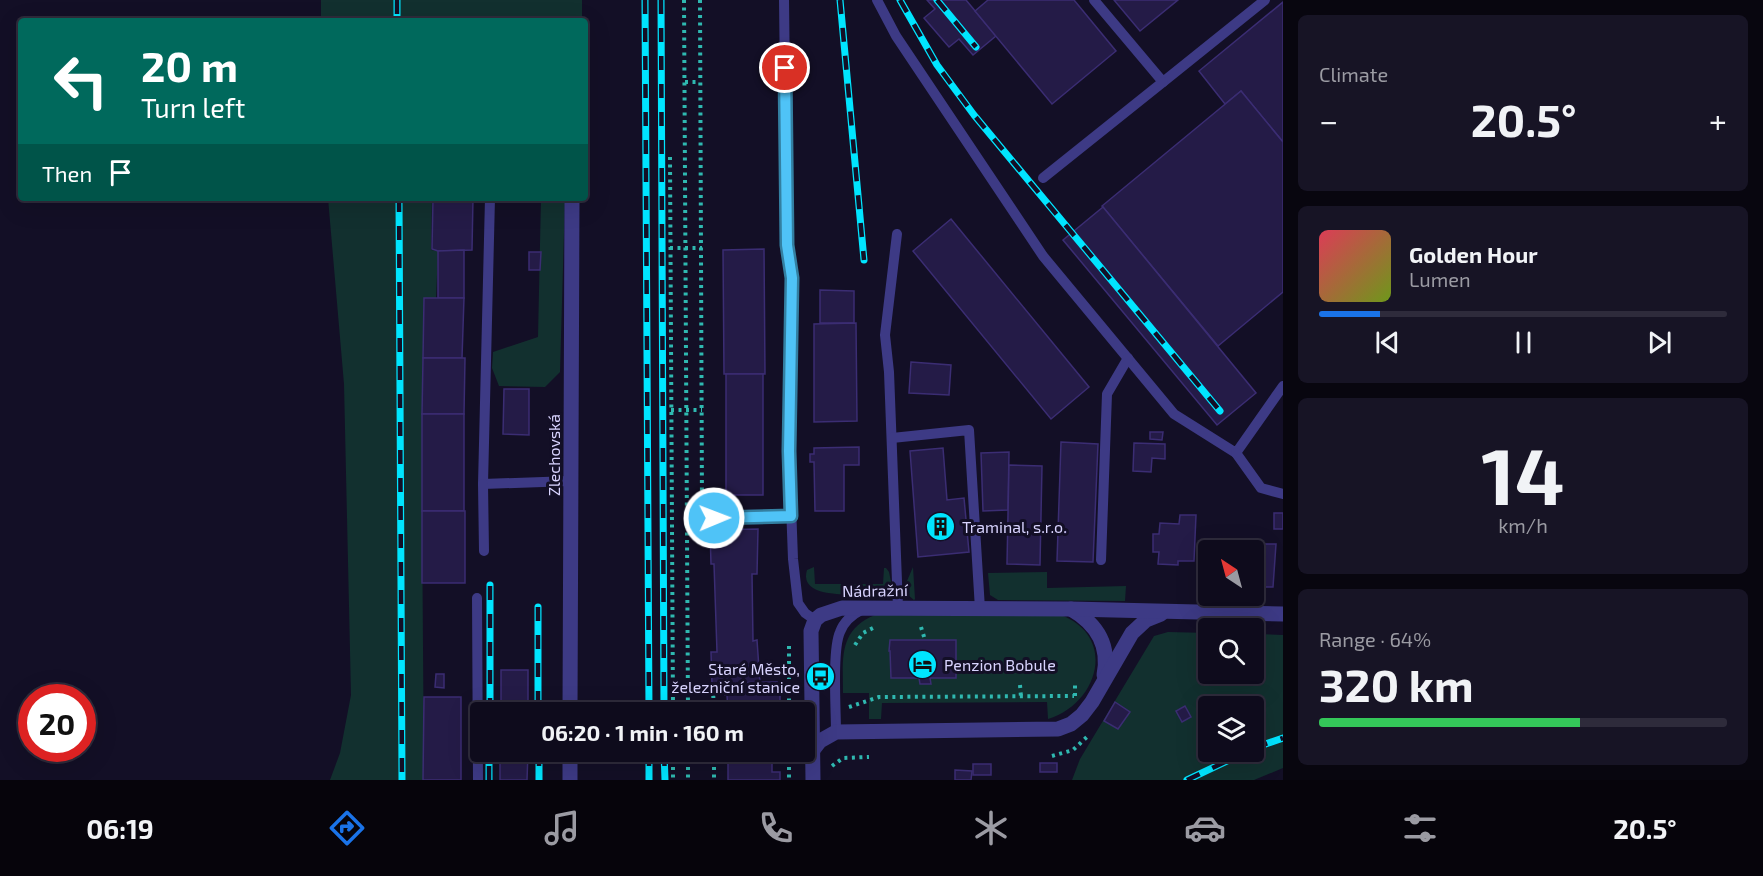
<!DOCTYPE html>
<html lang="en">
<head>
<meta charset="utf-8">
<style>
	:root { --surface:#0e0b1c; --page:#171425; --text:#f1f3f6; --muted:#9b9ba3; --line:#2e2b3b; --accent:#1a73e8 }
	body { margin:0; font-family:"Exo 2",sans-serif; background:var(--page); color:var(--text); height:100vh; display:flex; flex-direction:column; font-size:22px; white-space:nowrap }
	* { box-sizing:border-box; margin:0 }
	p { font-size:20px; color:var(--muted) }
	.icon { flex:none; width:33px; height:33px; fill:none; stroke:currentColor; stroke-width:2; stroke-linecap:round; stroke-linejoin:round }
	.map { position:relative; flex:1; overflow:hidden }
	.sheet { display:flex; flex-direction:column; gap:15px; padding:15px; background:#08060f; width:480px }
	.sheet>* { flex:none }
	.banner { position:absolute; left:18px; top:18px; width:570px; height:183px; border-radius:6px; box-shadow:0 6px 24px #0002,0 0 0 2px var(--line); background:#00695c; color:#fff; overflow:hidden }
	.needle { width:39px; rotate:324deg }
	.fabs { position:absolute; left:1198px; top:540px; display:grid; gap:12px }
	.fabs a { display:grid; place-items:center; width:66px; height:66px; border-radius:6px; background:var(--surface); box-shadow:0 6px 24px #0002,0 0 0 2px var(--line); font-size:30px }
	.speed { position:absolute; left:18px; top:684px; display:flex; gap:12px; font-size:30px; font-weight:700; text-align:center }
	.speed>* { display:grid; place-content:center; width:78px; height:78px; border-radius:50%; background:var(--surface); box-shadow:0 6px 24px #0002,0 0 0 2px var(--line); line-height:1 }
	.speed .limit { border:9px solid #d22; background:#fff; color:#111 }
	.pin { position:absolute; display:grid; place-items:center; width:51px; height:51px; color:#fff; margin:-26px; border:3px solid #fff; border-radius:50%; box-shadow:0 2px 6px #0007 }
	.me { position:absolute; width:66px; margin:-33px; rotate:89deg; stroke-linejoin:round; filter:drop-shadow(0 0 4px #0008) }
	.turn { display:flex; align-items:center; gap:21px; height:126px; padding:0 24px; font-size:27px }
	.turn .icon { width:78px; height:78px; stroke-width:2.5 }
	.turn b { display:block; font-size:42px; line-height:51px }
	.then { display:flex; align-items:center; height:57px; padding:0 24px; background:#0003; gap:12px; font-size:22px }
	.big { font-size:45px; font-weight:700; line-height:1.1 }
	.sheet .card { flex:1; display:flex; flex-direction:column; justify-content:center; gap:9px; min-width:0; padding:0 21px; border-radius:9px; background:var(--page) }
	.sheet .dial { align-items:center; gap:0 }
	.dial b { font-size:78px; line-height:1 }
	.song { display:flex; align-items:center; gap:18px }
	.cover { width:72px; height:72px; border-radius:9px; background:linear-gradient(135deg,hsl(350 70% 55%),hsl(80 70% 35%)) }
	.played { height:6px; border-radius:3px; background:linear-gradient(90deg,var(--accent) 15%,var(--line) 15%) }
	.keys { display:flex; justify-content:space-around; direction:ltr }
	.heat { display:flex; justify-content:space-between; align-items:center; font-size:33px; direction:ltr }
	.charge { height:9px; border-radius:4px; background:linear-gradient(90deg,#34c759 64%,var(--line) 0) }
	.trip { position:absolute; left:470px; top:702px; width:345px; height:60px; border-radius:6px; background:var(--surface); box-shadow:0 6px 24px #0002,0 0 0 2px var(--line); font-weight:700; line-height:60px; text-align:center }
	.tabs { display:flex; height:96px; justify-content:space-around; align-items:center; background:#06040b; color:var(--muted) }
	.tabs .icon { width:42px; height:42px }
	.tabs .on { color:var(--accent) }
	.tabs b { font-size:27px; color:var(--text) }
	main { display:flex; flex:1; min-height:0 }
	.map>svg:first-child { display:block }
</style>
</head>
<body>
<main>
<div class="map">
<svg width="1283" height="780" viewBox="0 0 1283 780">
	<rect width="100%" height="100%" fill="#130f26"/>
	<g fill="#12302f" fill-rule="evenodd">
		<rect x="321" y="0" width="261" height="21"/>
		<path d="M328,198H432L431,250L438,251L436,299L424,298L422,511L424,780H330L340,753L351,695L344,384Z"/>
		<path d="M541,198H565L560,372L545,387L499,386L492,368L493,352L538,337Z"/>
		<path d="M814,567L815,584H883L884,568H886L889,572L891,582L882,592C864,594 797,602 807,570Z"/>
		<path d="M913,567L915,599L914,600L908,595L905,582L907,581Z"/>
		<path d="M1047,572V588L1126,586L1125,601L998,600L990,595L988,573Z"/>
		<path d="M875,615H1061C1118,637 1098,704 1048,719L1047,702L882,703L881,719H869V693H843C843,659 838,630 875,615Z"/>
		<path d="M1168,632L1209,633V674H1254V634L1283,635V768L1254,780H1072L1080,759L1154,636ZM1209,706H1254V752H1209Z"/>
	</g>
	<g fill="#241b47" stroke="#3b2d73" stroke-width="1.5">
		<path d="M927,0H966L996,36L973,55L959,39L949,47L924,18L935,9Z"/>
		<path d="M988,0H1074L1116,51L1052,104L975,11Z"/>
		<path d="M1114,0H1178L1140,31Z"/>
		<path d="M1283,2V142L1241,91L1225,104L1199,71Z"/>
		<path d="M1241,91L1283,142V292L1218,346L1102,206Z"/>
		<path d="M433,198H473L472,250L438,251L432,249Z"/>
		<path d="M1103,207L1256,393L1217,425L1063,240Z"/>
		<path d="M951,219L1089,387L1051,419L913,251Z"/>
		<path d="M764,249L765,374H724L723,250Z"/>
		<path d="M464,250V298H438V251Z"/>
		<path d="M529,252H541L540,270H529Z"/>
		<path d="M820,290L854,291V323H820Z"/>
		<path d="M424,298H464L462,358H423Z"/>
		<path d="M856,323L857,421L814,422V324Z"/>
		<path d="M423,358H465L464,414H422Z"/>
		<path d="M911,362L951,365L949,395L909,393Z"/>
		<rect x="726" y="374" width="37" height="121"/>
		<path d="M504,389H529V435L503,434Z"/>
		<rect x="422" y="414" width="42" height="97"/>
		<path d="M1150,432H1163L1162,440L1150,439Z"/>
		<path d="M1061,442L1098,444L1093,562L1057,561Z"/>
		<path d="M1134,443L1165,444V459L1152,458L1151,472L1133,471Z"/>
		<path d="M859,447V465H844V511H815L814,462H810V454H814V448Z"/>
		<path d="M943,448L947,500L964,498L969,552L918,557L910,451Z"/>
		<path d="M1009,452L1008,510L983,511L981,453Z"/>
		<path d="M1009,465L1042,466L1040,565L1007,564Z"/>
		<rect x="422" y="511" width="43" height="72"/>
		<rect x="1274" y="513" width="9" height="16"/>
		<path d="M1180,515H1196L1194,561H1178V565L1158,564L1159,552H1153V534H1159L1160,523L1179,524Z"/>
		<path d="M758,529L757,574H752L753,641L757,640L760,683L712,684L711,652H717L714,564H711L710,530Z"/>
		<path d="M1243,543L1261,544L1259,587L1254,586V550H1243Z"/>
		<path d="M1261,544H1276L1273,587H1259Z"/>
		<path d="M890,640H956V678H930L931,684H920L919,678H891L890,651H889Z"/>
		<rect x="819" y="669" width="4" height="14"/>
		<rect x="501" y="670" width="27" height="42"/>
		<path d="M436,674H444V688L435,687Z"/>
		<path d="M777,682V692L780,691V712H728L727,695H725L724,683Z"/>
		<path d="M424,697H461V780H423Z"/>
		<path d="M1115,702L1130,712L1118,729L1104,721Z"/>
		<path d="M1185,706L1191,717L1182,722L1176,711Z"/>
		<path d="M500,752H528L527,780H500Z"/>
		<path d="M728,752H772V772H780V780H728Z"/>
		<rect x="1040" y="763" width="17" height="9"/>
		<rect x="973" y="764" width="18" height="11"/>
		<path d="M955,770L972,771L971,780H955Z"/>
	</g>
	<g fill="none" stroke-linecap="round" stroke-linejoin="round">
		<g stroke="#2fb8b0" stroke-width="4" stroke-dasharray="3 4.5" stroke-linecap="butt">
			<path d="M684,0L688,712"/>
			<path d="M700,0L702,509"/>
			<path d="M685,82H700"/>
			<path d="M670,157L673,712"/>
			<path d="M670,248H702"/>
			<path d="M671,410H702"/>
			<path d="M921,627L925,640"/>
			<path d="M855,645L863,633L875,627"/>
			<path d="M789,646V712"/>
			<path d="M1020,685L1021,697"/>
			<path d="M673,690H713L714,712"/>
			<path d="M1075,696V685"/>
			<path d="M849,707L879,697L1074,696"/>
			<path d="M787,709L796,708"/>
			<path d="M673,752V780"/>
			<path d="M688,752V780"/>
			<path d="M714,752V780"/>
			<path d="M789,752V780"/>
			<path d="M1052,756L1073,750L1089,735"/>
			<path d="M832,766L843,758L869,757"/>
		</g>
		<g stroke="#3d3a85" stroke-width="10">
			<path d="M784,0L787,245V258L792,278L789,451L793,559L798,603L805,613L815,620"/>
			<path d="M877,0L896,36L1043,256L1174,414L1236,453L1283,386"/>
			<path d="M1094,0L1163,82L1265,0"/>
			<path d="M1043,178L1163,82"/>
			<path d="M490,198L483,484L571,481"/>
			<path d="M897,234L885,335L889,372L898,608"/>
			<path d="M892,438L969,430L980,609"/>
			<path d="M1236,453L1261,488L1283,494"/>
			<path d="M483,484L484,551"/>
			<path d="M714,518L791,516"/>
			<path d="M1101,560L1107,394L1128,358"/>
			<path d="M477,598L478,780"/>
			<path d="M836,732C836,710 832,650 840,632C844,621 853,614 863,609"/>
		</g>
		<g stroke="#3d3a85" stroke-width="15">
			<path d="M1071,609C1097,624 1110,645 1104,675"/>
			<path d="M570,712L572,198"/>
			<path d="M813,750L820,741L836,732L1058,729L1071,724L1082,715L1092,702L1132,633L1146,620L1161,614"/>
			<path d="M570,780V752"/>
			<path d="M813,780L811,631L815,620L821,615L842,608L1071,609L1283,614"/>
		</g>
		<defs>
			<g id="rail">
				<path d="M397,0V21"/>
				<path d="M645,0L649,712"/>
				<path d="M661,0L664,712"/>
				<path d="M840,0L864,260"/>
				<path d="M900,0L937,65L974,115L1220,411"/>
				<path d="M937,0L976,47"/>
				<path d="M399,198L402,780"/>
				<path d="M538,607V712"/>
				<path d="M490,712V585"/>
				<path d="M1254,748L1283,738"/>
				<path d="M539,752V780"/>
				<path d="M649,752V780"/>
				<path d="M664,752L665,780"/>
				<path d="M489,780V752"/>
				<path d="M1187,780L1246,752"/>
			</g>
		</defs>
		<use href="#rail" stroke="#00e5ff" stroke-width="7"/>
		<use href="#rail" stroke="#130f26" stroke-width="4.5" stroke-dasharray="14" stroke-linecap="butt"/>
	</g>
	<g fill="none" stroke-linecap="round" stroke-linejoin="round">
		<defs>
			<path id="route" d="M714,518L791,516L789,451L792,278L787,245L785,68"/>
		</defs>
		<use href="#route" stroke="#337fa1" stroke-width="15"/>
		<use href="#route" stroke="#4fc3f7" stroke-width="10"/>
	</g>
	<defs>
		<symbol id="building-disc" viewBox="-11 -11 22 22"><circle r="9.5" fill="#00e5ff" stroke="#130f26"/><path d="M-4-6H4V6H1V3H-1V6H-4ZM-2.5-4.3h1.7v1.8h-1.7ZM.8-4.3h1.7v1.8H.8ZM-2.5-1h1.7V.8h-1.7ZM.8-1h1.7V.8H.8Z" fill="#111"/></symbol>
		<symbol id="hotel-disc" viewBox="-11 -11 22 22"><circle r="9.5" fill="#00e5ff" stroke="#130f26"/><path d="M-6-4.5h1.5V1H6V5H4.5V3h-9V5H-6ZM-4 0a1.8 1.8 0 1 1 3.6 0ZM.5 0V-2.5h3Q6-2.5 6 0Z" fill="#111"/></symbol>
		<symbol id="bus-disc" viewBox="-11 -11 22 22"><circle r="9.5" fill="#00e5ff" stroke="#130f26"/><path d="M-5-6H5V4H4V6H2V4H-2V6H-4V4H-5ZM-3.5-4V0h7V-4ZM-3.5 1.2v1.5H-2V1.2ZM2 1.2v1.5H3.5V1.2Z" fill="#111"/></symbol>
	</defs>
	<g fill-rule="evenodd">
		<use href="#building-disc" x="924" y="510" width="33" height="33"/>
		<use href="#hotel-disc" x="906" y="648" width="33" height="33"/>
		<use href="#bus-disc" x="804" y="660" width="33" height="33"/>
	</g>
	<g text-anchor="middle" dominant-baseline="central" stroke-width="6" stroke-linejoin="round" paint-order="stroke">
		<g font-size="16" fill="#d9d4ff" stroke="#130f26">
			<text transform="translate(553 455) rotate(-90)">Zlechovská</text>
			<text transform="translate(875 590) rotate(-1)">Nádražní</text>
		</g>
		<g font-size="16" fill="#d9d4ff" stroke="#130f26" text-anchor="start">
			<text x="962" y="526">Traminal, s.r.o.</text>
			<text x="944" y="664">Penzion Bobule</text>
			<text x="800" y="668" text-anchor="end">Staré Město,<tspan x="800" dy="18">železniční stanice</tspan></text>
		</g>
	</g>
</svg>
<div class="fabs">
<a><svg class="needle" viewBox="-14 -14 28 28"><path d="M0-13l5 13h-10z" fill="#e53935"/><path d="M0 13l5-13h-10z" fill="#9b9ba3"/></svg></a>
<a><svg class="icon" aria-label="search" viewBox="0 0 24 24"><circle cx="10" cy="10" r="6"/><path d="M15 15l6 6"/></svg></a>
<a><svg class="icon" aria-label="layers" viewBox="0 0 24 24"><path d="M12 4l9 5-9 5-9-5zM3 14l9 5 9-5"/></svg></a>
</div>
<div class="speed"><div class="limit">20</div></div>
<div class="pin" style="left:785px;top:68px;background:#d93025"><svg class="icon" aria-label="arrive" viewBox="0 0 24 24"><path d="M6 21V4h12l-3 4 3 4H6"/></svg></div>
<svg class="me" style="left:714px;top:518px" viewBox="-20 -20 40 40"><circle r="17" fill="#4fc3f7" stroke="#fff" stroke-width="3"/><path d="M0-11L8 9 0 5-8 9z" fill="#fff"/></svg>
<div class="trip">06:20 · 1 min · 160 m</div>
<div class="banner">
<div class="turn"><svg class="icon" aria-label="left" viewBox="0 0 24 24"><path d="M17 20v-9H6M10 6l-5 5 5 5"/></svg><div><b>20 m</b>Turn left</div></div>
<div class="then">Then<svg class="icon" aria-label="arrive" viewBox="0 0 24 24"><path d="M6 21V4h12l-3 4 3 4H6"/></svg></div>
</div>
</div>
<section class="sheet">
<div class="card"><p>Climate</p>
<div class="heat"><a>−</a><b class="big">20.5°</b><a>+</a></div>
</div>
<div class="card">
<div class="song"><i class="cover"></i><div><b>Golden Hour</b><p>Lumen</p></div></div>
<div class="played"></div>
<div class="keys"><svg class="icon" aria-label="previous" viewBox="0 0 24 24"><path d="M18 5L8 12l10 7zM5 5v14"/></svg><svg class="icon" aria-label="pause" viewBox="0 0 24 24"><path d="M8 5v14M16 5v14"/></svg><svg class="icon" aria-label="next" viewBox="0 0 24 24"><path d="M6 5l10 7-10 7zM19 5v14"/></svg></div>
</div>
<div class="card dial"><b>14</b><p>km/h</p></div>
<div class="card"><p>Range · 64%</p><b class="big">320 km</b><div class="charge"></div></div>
</section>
</main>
<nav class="tabs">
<b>06:19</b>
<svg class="icon on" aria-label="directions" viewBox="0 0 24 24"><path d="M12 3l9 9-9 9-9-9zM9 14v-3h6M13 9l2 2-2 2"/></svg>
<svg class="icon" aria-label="music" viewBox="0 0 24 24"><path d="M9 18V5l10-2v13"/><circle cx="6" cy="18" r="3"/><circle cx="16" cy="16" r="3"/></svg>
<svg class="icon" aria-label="phone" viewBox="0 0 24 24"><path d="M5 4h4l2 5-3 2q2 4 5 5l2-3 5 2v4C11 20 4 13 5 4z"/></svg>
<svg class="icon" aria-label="climate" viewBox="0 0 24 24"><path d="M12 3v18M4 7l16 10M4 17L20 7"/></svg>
<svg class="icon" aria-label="car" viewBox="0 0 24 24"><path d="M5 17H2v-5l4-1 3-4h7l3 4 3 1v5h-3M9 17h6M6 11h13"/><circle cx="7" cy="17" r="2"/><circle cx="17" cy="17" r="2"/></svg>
<svg class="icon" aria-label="filters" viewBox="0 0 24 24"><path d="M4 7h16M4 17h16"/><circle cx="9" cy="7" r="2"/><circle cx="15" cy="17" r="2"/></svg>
<b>20.5°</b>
</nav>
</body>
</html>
